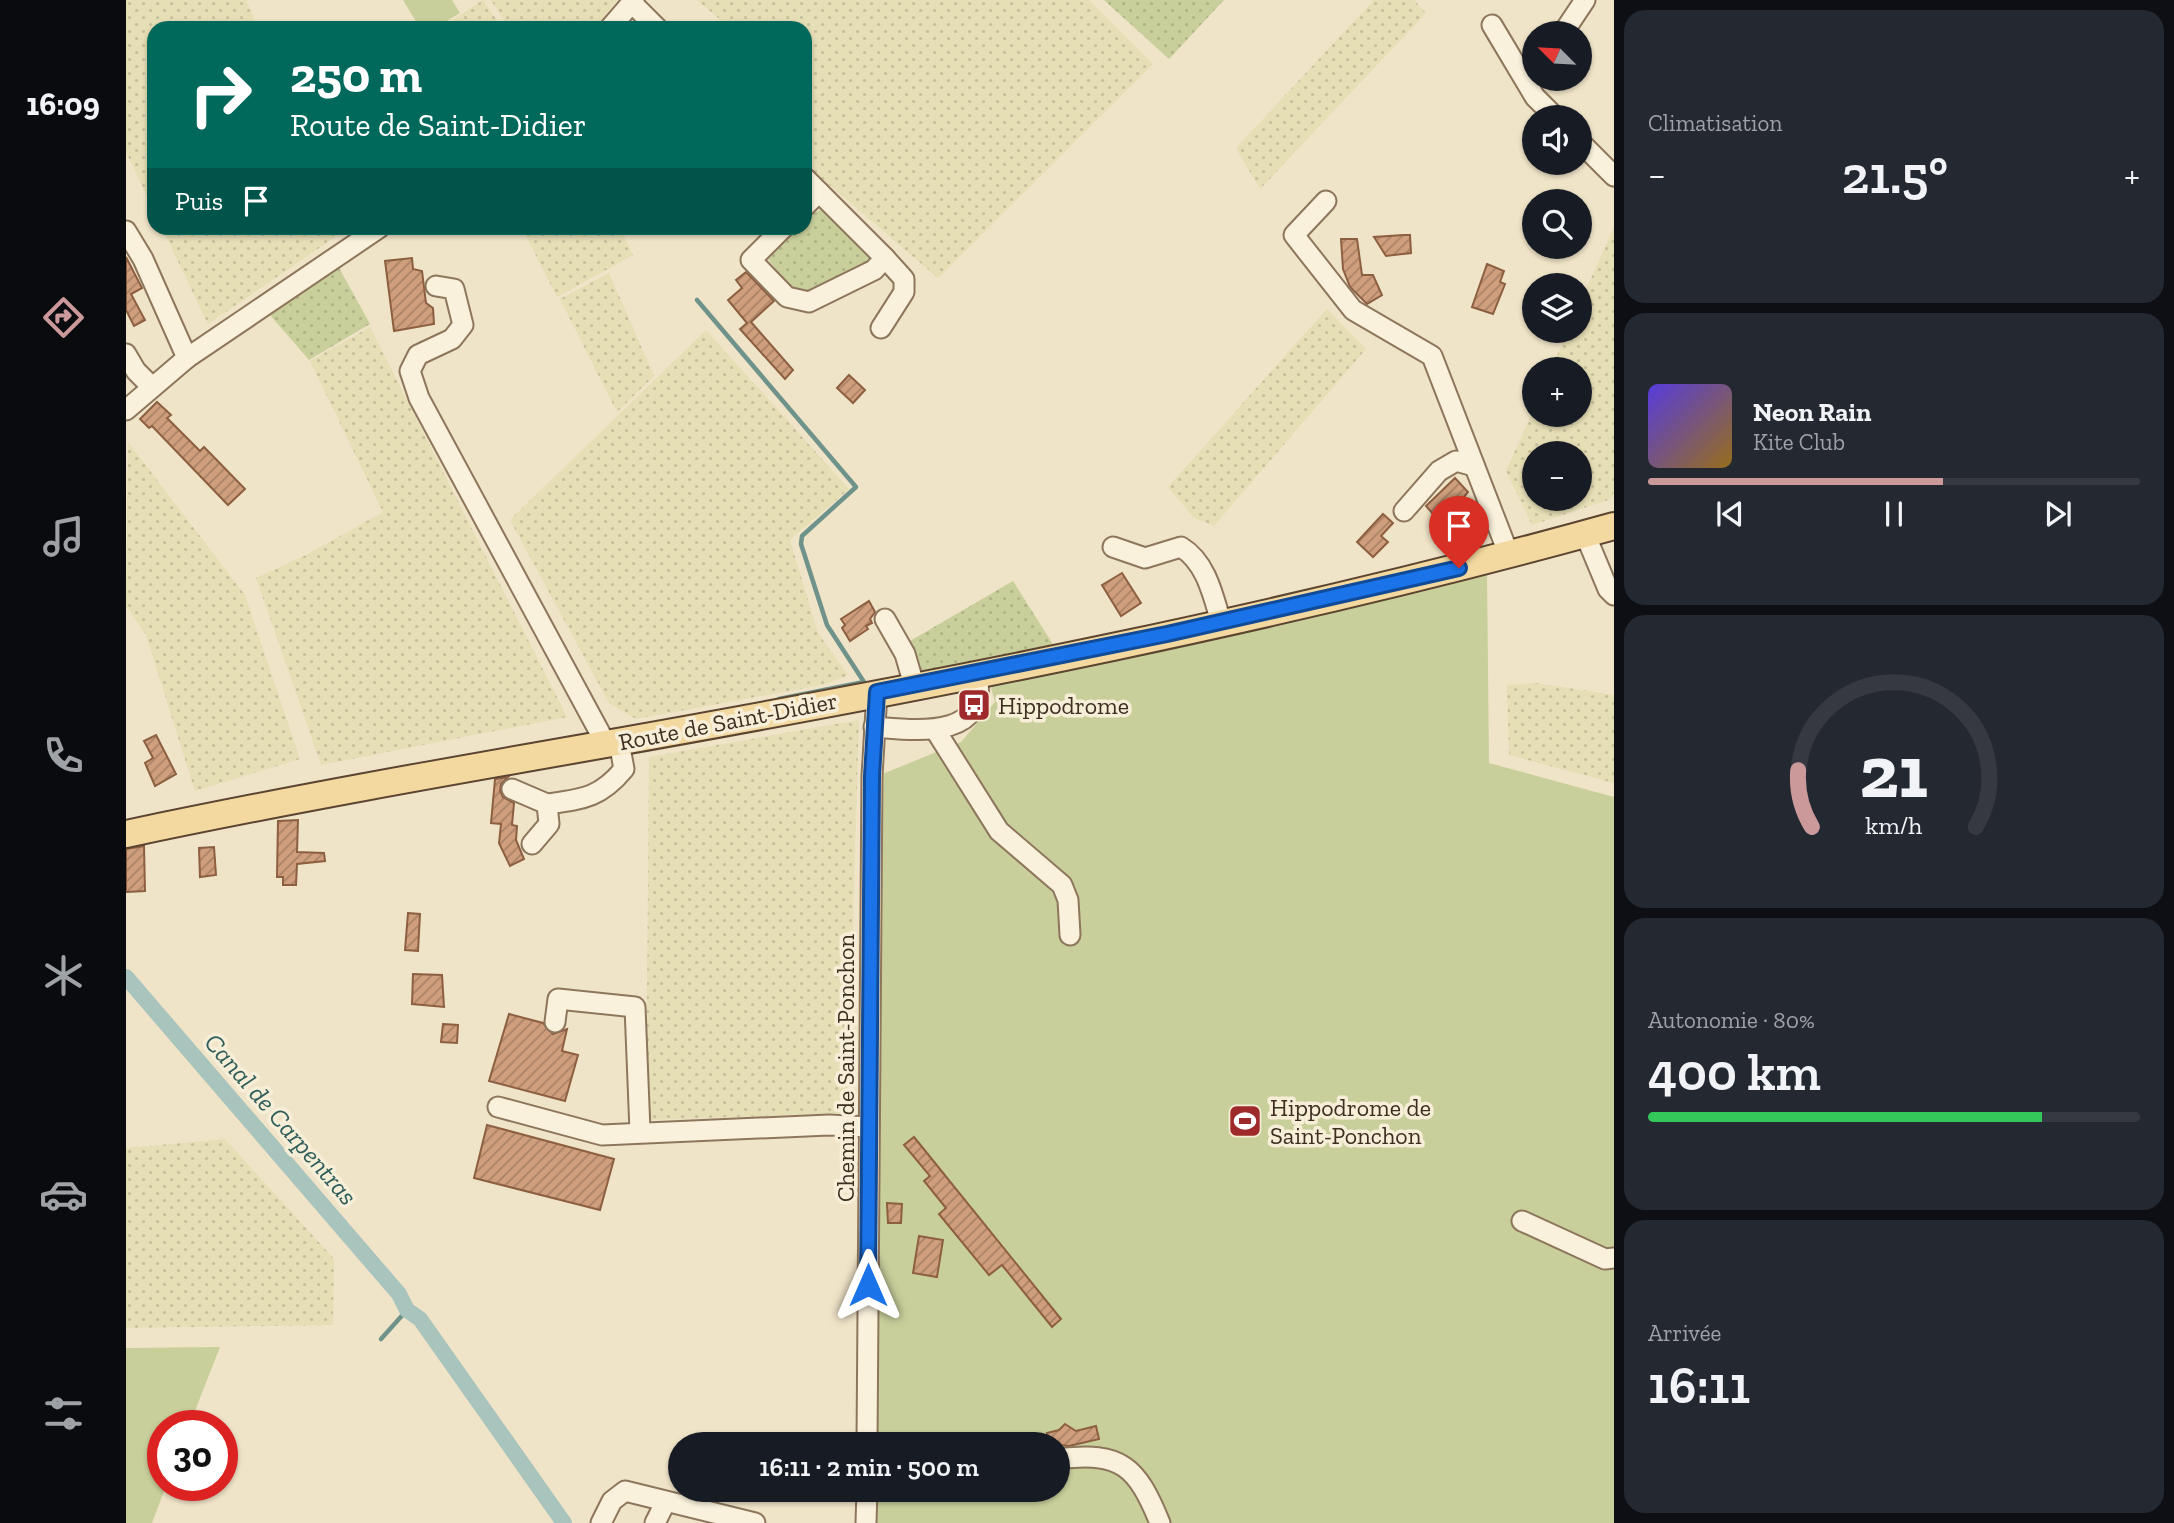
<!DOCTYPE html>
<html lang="fr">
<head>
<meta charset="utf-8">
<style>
	:root { --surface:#171b24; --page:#242831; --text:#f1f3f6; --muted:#9ea1a6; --line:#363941; --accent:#cc999b }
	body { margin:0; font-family:"Zilla Slab",serif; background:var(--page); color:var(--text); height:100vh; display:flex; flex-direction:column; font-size:26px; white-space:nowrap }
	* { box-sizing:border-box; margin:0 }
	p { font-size:23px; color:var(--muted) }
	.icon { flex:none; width:38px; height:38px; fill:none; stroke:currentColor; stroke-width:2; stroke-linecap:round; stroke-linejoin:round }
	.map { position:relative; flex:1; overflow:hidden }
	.panel { display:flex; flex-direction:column; gap:10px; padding:10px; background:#0d0f14; width:560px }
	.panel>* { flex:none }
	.banner { position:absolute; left:21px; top:21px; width:665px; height:214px; border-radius:21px; box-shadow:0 2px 5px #0004; background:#00695c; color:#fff; overflow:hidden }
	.needle { width:46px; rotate:294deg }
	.tools { position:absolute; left:1396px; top:21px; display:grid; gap:14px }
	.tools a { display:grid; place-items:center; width:70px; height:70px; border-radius:50%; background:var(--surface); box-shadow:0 2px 5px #0004; font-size:35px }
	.speed { position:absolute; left:21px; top:1410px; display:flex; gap:14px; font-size:35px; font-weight:700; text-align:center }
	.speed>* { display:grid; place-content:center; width:91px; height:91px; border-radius:50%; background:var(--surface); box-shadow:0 2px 5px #0004; line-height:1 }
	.speed .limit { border:10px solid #d22; background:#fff; color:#111 }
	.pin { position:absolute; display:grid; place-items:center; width:60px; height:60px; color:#fff; margin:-72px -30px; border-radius:50% 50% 50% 0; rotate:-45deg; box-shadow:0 0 7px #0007 }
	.pin .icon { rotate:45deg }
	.me { position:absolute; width:77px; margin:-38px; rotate:0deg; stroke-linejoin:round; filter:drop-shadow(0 0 5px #0008) }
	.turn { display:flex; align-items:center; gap:24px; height:147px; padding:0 28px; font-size:32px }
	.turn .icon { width:91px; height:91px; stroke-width:2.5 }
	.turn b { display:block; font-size:49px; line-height:60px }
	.then { display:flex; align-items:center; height:66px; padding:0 28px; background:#0003; gap:14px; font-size:26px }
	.big { font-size:52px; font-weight:600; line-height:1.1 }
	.panel .widget { flex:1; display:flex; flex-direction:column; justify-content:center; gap:10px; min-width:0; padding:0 24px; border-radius:21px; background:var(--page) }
	.panel .dial { align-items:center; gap:0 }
	.dial svg { height:182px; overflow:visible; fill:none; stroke:var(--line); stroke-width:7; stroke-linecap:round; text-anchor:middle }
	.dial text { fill:var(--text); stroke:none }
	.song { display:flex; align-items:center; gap:21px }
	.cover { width:84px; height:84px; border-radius:10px; background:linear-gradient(135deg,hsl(250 70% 55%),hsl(40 70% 35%)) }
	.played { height:7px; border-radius:4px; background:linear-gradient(90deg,var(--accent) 60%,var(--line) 60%) }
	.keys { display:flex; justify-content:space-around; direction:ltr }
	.heat { display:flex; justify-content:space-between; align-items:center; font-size:38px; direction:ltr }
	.charge { height:10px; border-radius:5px; background:linear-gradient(90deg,#34c759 80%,var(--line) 0) }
	.trip { position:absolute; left:542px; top:1432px; width:402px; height:70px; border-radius:35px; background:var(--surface); box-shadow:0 2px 5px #0004; font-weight:600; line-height:70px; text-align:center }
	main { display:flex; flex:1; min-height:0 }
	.menu { display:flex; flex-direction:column; width:126px; justify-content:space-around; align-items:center; background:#090b0e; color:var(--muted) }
	.menu .icon { width:49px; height:49px }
	.menu .current { color:var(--accent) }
	.menu b { font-size:32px; color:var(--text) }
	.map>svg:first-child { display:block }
</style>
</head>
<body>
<main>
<nav class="menu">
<b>16:09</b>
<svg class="icon current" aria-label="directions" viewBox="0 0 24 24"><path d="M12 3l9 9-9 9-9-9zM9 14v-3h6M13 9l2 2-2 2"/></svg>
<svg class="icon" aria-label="music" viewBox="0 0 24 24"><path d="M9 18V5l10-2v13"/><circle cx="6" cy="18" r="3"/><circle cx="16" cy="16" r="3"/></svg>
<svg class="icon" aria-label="phone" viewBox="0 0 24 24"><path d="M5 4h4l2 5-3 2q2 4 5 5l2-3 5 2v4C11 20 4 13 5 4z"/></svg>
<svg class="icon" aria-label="climate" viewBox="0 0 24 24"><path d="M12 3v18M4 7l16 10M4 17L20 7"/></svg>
<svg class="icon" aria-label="car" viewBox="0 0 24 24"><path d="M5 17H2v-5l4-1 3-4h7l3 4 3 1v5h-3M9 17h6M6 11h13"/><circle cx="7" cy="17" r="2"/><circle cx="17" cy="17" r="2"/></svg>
<svg class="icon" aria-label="filters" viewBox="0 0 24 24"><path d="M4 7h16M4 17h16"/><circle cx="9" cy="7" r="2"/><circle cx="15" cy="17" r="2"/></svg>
</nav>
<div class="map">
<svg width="1488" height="1523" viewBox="0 0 1488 1523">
	<defs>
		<pattern id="farmland-dots" width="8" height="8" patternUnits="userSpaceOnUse" patternTransform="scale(1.75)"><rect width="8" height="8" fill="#e6deb5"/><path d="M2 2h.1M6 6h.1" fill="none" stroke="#c6bf9b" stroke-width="1.8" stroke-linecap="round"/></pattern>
		<pattern id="grass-dots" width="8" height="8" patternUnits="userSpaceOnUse" patternTransform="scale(1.75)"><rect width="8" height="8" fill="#c9cf9b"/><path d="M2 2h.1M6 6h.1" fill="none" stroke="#aeb285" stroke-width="1.8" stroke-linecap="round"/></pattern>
		<pattern id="building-hatch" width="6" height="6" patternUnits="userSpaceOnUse" patternTransform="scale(1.75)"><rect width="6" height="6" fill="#cf9f7d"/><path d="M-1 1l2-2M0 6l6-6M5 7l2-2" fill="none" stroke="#a98266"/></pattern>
	</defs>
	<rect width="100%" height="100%" fill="#f0e4c8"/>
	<g fill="url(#farmland-dots)" fill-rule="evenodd">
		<path d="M0,0H120L132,28H28V211L0,152Z"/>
		<path d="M357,0L376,28H314Z"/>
		<path d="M365,0H491L470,28H383Z"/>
		<path d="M571,0H963L1027,64L812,278L679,164V28H604Z"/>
		<path d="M1248,0H1288L1300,13L1134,189L1110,148Z"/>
		<path d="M1488,227V492L1485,499L1406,525L1380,471L1409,406V415H1454V369H1425L1442,331H1454V303ZM1409,453H1454V499H1409Z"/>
		<path d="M36,228H217L218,231L82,324Z"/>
		<path d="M396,228H494L507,255L431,297Z"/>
		<path d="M483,273L528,376L491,412L434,299Z"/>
		<path d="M1201,309L1240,349L1088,526L1068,518L1042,487Z"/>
		<path d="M244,327L441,717L195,765L130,578L180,555L257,512L184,361Z"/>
		<path d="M580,330L723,489L664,540L692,633L722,675L701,684L510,719L483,703L384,520Z"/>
		<path d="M2,442L119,595L174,759L69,791L20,635L0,606Z"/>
		<path d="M1410,683L1488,695V783L1383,755L1381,685Z"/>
		<path d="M733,720L721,1113L520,1120L523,757Z"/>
		<path d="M99,1139L208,1259L207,1325L0,1328V1148Z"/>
	</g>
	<g fill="url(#grass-dots)">
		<path d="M978,0H1098L1043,59Z"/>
		<path d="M695,209H702L749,260C728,273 694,303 667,289C658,284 649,268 642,259C648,243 661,228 679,228V219Z"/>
		<path d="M212,266L244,324L183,360L144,315Z"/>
		<path d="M887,581L928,646L794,671L784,641Z"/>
	</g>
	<g fill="#c9cf9b">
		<path d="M277,0H326L334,13L309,28H294Z"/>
		<path d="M1361,574L1363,763L1488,797V1523H750V1489H933V1444H750L749,777L835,742L869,702L864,684Z"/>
		<path d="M94,1347L63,1426H37V1486H40L26,1523H0V1348Z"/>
	</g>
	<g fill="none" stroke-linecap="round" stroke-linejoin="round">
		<g stroke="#6f938a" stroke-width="4.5">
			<path d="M571,300L730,487L676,536L675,544L701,625L738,682L653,699"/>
			<path d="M255,1339L281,1310"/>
		</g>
		<path stroke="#a9c4bc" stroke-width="16" d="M0,977L273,1294L281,1310L294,1319L438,1523"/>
	</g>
	<g fill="url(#building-hatch)" stroke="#8d5f41" stroke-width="2">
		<path d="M1278,235H1284L1285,253L1260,256L1248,237Z"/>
		<path d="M1215,239H1231L1236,275H1247L1256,295L1241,304L1224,287L1217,269Z"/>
		<path d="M0,257L16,288L5,294L19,320L8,326L0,310Z"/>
		<path d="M286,258L287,269L296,271L300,303L307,308L308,324L268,331L259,261Z"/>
		<path d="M1361,264L1378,271L1374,282L1379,284L1367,314L1346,307Z"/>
		<path d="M620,272L648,301L625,322L667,370L659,379L614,329L621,323L602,300L616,288L610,280Z"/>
		<path d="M723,375L739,390L727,403L711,388Z"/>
		<path d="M31,402L45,415L41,418L74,451L78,447L119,489L102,505L26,426L23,428L14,419Z"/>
		<path d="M1329,478L1342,492L1337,498L1339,501L1315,523L1300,506Z"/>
		<path d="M1257,514L1267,523L1255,536L1262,542L1247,557L1231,542Z"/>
		<path d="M996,573L1015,603L995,616L976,585Z"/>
		<path d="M743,601L749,612L744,619L746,623L740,626L742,629L724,641L716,628L719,625L715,619Z"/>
		<path d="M30,735L50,774L29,786L19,763L27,758L18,741Z"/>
		<path d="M382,777L375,784L374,791L377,797L388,803L386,825L391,826L390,840L398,859L384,866L373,843L375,824L365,823L369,779Z"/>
		<path d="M172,820L171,852L198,853L199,861L171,864L170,885H157V877H151L152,821Z"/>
		<path d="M18,846L19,891L0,892V849Z"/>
		<path d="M88,847L90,875L74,877L73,848Z"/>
		<path d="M282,913L294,914L292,951L279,950Z"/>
		<path d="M287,974L316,975L318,1007L286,1004Z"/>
		<path d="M383,1014L417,1023L427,1034L441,1029L436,1051L452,1055L439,1101L363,1081Z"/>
		<path d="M317,1024L332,1025L331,1043L315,1042Z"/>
		<path d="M361,1125L488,1159L474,1210L348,1178Z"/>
		<path d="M788,1137L935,1319L926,1327L876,1265L863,1275L813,1214L820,1208L798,1181L804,1176L778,1145Z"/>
		<path d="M761,1203L776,1204L775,1223H762Z"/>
		<path d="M793,1236L817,1240L811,1277L787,1273Z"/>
		<path d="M939,1424L950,1431L970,1426L973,1439L943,1446L923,1444L921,1433L933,1430Z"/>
	</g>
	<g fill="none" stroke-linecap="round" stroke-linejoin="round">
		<defs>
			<g id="minor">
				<path d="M506,3L531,28"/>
				<path d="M1366,25L1409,97L1429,117"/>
				<path d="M484,28L508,0"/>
				<path d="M1437,33L1459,0"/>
				<path d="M1454,142L1488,176"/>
				<path d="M1200,201L1168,235L1227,310L1306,356L1383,555"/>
				<path d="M679,206L693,192"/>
				<path d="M657,228L625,260L661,297L683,302L748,270L759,258L679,178"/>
				<path d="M0,231L17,259L61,358"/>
				<path d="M310,286L328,289L337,325L326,339L292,355L284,371L293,398L480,744"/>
				<path d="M755,328L778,292V279L759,258"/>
				<path d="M0,354L10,371L25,386"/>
				<path d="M0,410L61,358L253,228"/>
				<path d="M1278,511L1313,471L1330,461L1348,466"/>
				<path d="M1459,534L1482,589L1488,595"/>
				<path d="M987,547L1019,558L1055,547C1080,562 1087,595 1095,622"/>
				<path d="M759,619L779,654L788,685"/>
				<path d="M748,727C788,730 864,741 851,674"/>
				<path d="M810,731L873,831L936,885L942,900L944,935"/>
				<path d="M386,789L421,804"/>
				<path d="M406,844L423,824L421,804C457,799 474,798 498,769L493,742"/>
				<path d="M429,1022L432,999L509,1007L514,1131"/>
				<path d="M372,1107L476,1135L703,1125L743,1127"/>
				<path d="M1396,1221L1479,1259L1488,1258"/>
				<path d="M741,1444L746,776L751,692"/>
				<path d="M933,1459C996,1451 1011,1467 1034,1523"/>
				<path d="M475,1523L486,1501L499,1491L629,1523"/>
				<path d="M529,1523L539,1503"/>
				<path d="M740,1523L741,1489"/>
			</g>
			<path id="major" d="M0,834C160,800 320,772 480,744C818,684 1157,618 1488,526"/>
		</defs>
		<use href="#minor" stroke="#8d765c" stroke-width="23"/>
		<use href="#major" stroke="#5b4430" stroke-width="30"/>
		<use href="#minor" stroke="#faf1dc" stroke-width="19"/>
		<use href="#major" stroke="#f3d9a0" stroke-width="26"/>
	</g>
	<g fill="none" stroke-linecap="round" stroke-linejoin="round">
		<defs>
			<path id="route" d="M742,1285L746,776L751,692L1041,634L1333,568"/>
		</defs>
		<use href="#route" stroke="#114b97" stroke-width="18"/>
		<use href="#route" stroke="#1a73e8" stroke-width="12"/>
	</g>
	<defs>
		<symbol id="bus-square" viewBox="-11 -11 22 22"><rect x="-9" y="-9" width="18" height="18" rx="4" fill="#9e2a2b" stroke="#f7eed8"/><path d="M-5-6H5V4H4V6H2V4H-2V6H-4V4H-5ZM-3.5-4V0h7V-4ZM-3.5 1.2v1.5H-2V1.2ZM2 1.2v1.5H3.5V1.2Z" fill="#fff"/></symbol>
		<symbol id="stadium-square" viewBox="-11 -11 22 22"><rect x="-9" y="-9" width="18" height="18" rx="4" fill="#9e2a2b" stroke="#f7eed8"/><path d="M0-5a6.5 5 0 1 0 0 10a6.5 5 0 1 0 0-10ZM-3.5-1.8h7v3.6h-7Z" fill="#fff"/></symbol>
	</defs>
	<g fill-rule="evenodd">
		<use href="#bus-square" x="829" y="686" width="38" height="38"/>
		<use href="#stadium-square" x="1100" y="1102" width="38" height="38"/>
	</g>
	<g text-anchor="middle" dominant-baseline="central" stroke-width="7" stroke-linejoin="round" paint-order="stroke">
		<g font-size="24" fill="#3d2e20" stroke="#f7eed8" text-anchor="start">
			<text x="872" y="705">Hippodrome</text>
			<text x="1144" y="1107">Hippodrome de<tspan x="1144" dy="28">Saint-Ponchon</tspan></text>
		</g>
		<g font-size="24" fill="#3d2e20" stroke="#f7eed8">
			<text transform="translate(602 721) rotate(-11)">Route de Saint-Didier</text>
			<text transform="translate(719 1068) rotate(-90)">Chemin de Saint-Ponchon</text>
		</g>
		<g font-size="26" font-style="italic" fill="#2f5d5a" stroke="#f7eed8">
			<text transform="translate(155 1119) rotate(49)">Canal de Carpentras</text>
		</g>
	</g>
</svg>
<div class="tools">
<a><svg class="needle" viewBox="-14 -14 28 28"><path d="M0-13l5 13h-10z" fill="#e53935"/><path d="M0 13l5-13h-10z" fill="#9ea1a6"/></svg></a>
<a><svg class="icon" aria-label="sound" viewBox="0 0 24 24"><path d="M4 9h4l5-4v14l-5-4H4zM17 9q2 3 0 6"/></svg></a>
<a><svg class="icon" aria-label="search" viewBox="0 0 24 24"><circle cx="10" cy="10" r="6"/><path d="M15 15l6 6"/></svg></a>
<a><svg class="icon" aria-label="layers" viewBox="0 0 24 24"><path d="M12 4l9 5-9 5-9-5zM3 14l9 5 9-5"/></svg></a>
<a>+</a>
<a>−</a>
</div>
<div class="speed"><div class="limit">30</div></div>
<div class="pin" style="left:1333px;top:568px;background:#d93025"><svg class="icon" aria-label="arrive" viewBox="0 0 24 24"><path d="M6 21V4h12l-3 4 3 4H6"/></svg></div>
<svg class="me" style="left:742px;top:1285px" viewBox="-20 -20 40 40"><path d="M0-17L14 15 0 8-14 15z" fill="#1a73e8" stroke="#fff" stroke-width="4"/></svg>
<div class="trip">16:11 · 2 min · 500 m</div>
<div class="banner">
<div class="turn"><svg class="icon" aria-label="right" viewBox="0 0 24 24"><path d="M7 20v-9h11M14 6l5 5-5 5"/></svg><div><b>250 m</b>Route de Saint-Didier</div></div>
<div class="then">Puis<svg class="icon" aria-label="arrive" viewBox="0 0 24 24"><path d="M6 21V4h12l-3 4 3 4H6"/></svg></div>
</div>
</div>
<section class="panel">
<div class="widget"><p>Climatisation</p>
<div class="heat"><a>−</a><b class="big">21.5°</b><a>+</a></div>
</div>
<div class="widget">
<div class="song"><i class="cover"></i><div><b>Neon Rain</b><p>Kite Club</p></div></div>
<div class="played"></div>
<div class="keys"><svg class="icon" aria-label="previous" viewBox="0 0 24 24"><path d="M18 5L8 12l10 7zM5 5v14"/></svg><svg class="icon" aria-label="pause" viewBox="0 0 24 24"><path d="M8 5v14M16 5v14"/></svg><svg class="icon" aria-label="next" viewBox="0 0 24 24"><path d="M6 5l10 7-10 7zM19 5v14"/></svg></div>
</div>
<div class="widget dial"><svg viewBox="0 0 100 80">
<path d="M14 69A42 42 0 1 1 86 69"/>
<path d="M14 69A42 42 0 0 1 8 44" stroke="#cc999b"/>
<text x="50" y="56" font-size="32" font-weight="700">21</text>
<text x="50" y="72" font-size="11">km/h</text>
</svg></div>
<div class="widget"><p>Autonomie · 80%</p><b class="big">400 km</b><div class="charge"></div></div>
<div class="widget"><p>Arrivée</p><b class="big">16:11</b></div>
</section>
</main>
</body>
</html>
